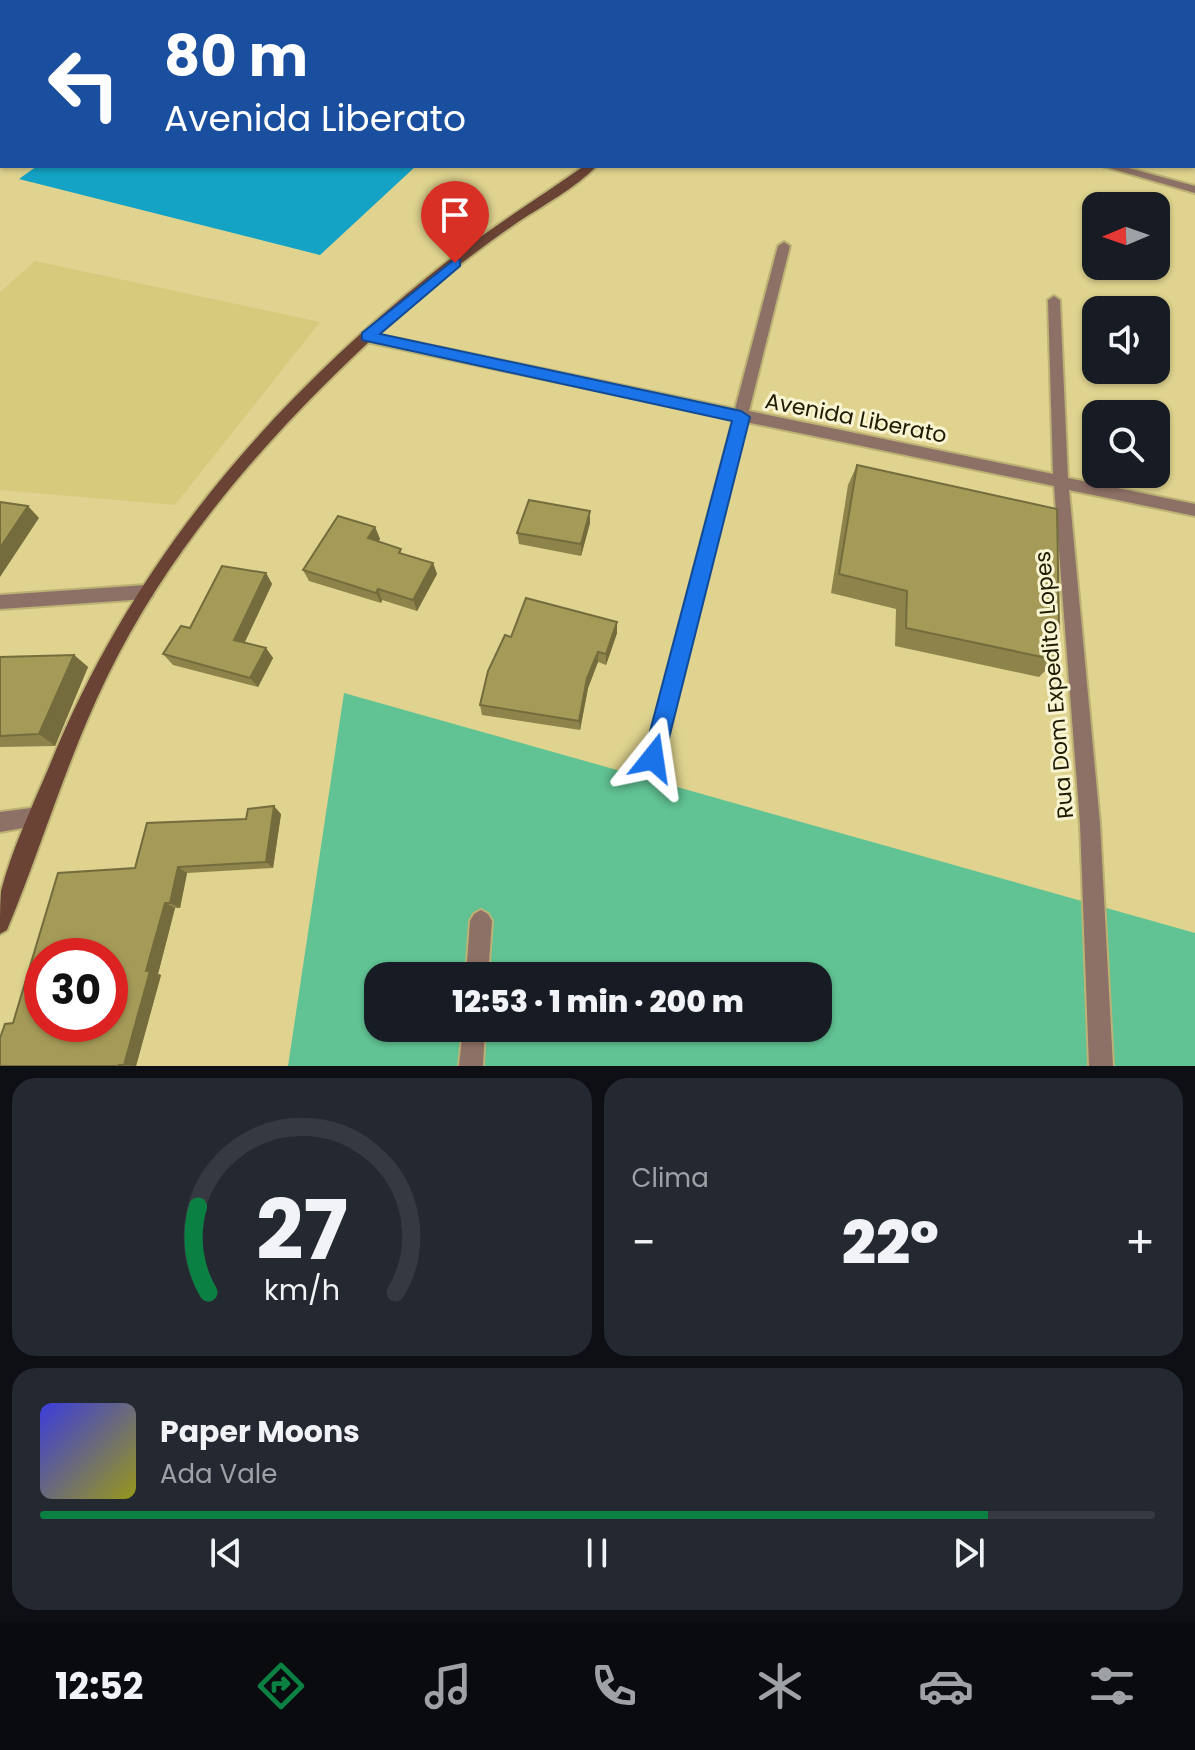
<!DOCTYPE html>
<html lang="pt">
<head>
<meta charset="utf-8">
<style>
	:root { --surface:#171b24; --page:#242831; --text:#f1f3f6; --muted:#9ea1a6; --line:#363941; --accent:#0b8043 }
	body { margin:0; font-family:Poppins,sans-serif; background:var(--page); color:var(--text); height:100vh; display:flex; flex-direction:column; font-size:30px; white-space:nowrap }
	* { box-sizing:border-box; margin:0 }
	p { font-size:26px; color:var(--muted) }
	.icon { flex:none; width:44px; height:44px; fill:none; stroke:currentColor; stroke-width:2; stroke-linecap:round; stroke-linejoin:round }
	.map { position:relative; height:1066px; overflow:hidden }
	.side { display:flex; flex-direction:column; gap:12px; padding:12px; background:#0d0f14; flex:1 }
	.side>* { flex:none }
	.banner { position:absolute; left:0px; top:0px; width:1196px; height:168px; box-shadow:0 2px 6px #0004; background:#1a4fa0; color:#fff; overflow:hidden }
	.needle { width:52px; rotate:268deg }
	.fabs { position:absolute; left:1082px; top:192px; display:grid; gap:16px }
	.fabs a { display:grid; place-items:center; width:88px; height:88px; border-radius:16px; background:var(--surface); box-shadow:0 2px 6px #0004; font-size:40px }
	.speed { position:absolute; left:24px; top:938px; display:flex; gap:16px; font-size:40px; font-weight:700; text-align:center }
	.speed>* { display:grid; place-content:center; width:104px; height:104px; border-radius:50%; background:var(--surface); box-shadow:0 2px 6px #0004; line-height:1 }
	.speed .limit { border:12px solid #d22; background:#fff; color:#111 }
	.pin { position:absolute; display:grid; place-items:center; width:68px; height:68px; color:#fff; margin:-82px -34px; border-radius:50% 50% 50% 0; rotate:-45deg; box-shadow:0 0 8px #0007 }
	.pin .icon { rotate:45deg }
	.me { position:absolute; width:88px; margin:-44px; rotate:15deg; stroke-linejoin:round; filter:drop-shadow(0 0 6px #0008) }
	.turn { display:flex; align-items:center; gap:28px; height:168px; padding:0 32px; font-size:36px }
	.turn .icon { width:104px; height:104px; stroke-width:2.5 }
	.turn b { display:block; font-size:56px; line-height:68px }
	.big { font-size:60px; font-weight:800; line-height:1.1 }
	.side .tile { flex:1; display:flex; flex-direction:column; justify-content:center; gap:12px; min-width:0; padding:0 28px; border-radius:24px; background:var(--page) }
	.side .dial { align-items:center; gap:0 }
	.dial svg { height:208px; overflow:visible; fill:none; stroke:var(--line); stroke-width:7; stroke-linecap:round; text-anchor:middle }
	.dial text { fill:var(--text); stroke:none }
	.song { display:flex; align-items:center; gap:24px }
	.cover { width:96px; height:96px; border-radius:12px; background:linear-gradient(135deg,hsl(240 70% 55%),hsl(60 70% 35%)) }
	.played { height:8px; border-radius:4px; background:linear-gradient(90deg,var(--accent) 85%,var(--line) 85%) }
	.keys { display:flex; justify-content:space-around; direction:ltr }
	.heat { display:flex; justify-content:space-between; align-items:center; font-size:44px; direction:ltr }
	.side .tiles { flex:1; display:grid; gap:12px; grid-template-columns:1fr 1fr }
	.tile:last-child { grid-column:span 2 }
	.trip { position:absolute; left:364px; top:962px; width:468px; height:80px; border-radius:24px; background:var(--surface); box-shadow:0 2px 6px #0004; font-weight:800; line-height:80px; text-align:center }
	.tabs { display:flex; height:128px; justify-content:space-around; align-items:center; background:#090b0e; color:var(--muted) }
	.tabs .icon { width:56px; height:56px }
	.tabs .active { color:var(--accent) }
	.tabs b { font-size:36px; color:var(--text) }
	.map>svg:first-child { display:block }
</style>
</head>
<body>
<div class="map">
<svg width="1195" height="1066" viewBox="0 0 1195 1066">
	<rect width="100%" height="100%" fill="#dfd38f"/>
	<path fill="#d6ca7d" d="M35,261L320,322L175,505L0,490V292Z"/>
	<path fill="#61c393" fill-rule="evenodd" d="M344,693L1195,933V1066H288ZM378,976H818V1028H378Z"/>
	<path fill="#14a3c5" d="M37,166H416L320,255L19,179Z"/>
	<g fill="none" stroke-linecap="round" stroke-linejoin="round">
		<defs>
			<g id="street">
				<path d="M839,0H854L855,2H840Z"/>
				<path d="M1173,0H1194L1195,3L1174,2Z"/>
				<rect x="1194" y="88" width="1" height="7"/>
				<path d="M0,119H2L0,126Z"/>
				<path d="M1102,166H1121L1195,186V193Z"/>
				<path d="M784,242L790,246L749,411L1053,474L1048,300L1054,296L1060,300L1068,478L1195,504V516L1069,490L1100,823L1113,1066H1089L1080,823L1054,486L746,422L662,758L660,765L653,767L646,765L644,758L733,419L367,342L360,337L367,332L735,409L778,246Z"/>
				<path d="M146,585L152,587L154,592L152,597L146,599L0,609V595Z"/>
				<path d="M39,807L46,810L49,817L46,824L0,832V812Z"/>
				<path d="M481,910L488,914L492,921L488,976H466L470,921L474,914Z"/>
				<path d="M463,1028H485L483,1066H459Z"/>
			</g>
			<path id="secondary" d="M584,166H597C575,188 544,205 518,222C475,252 433,284 394,319C281,421 174,539 107,677C67,759 42,846 7,930L0,934C0,920 0,904 1,891C12,849 32,807 49,767C130,567 263,409 430,275C479,235 533,202 584,166Z"/>
		</defs>
		<use href="#street" stroke="#bcb275" stroke-width="4"/>
		<use href="#secondary" stroke="#bcb275" stroke-width="4"/>
		<use href="#street" fill="#8e7166" fill-rule="evenodd"/>
		<use href="#secondary" fill="#6b4335" fill-rule="evenodd"/>
	</g>
	<g fill="#8e844b">
		<path d="M857,465L1059,628L1054,633L1056,660L1039,677L895,646L896,609L831,593L848,485Z"/>
		<path d="M590,511V523L581,556L519,544L517,533Z"/>
		<path d="M375,527L380,539L378,542L403,554L433,563L437,574L417,611L382,600L381,603L309,581L303,570Z"/>
		<path d="M266,573L272,584L245,642L266,648L273,658L258,687L173,665L163,654L190,628Z"/>
		<path d="M617,622V633L606,665L598,662L588,688L580,730L482,715L480,705L511,637Z"/>
		<path d="M74,655L88,667L55,746L0,747V657Z"/>
		<path d="M281,814L273,868L187,873L180,908H175L158,974L161,975L136,1066H0L13,1023L135,868L246,819Z"/>
	</g>
	<g fill="#746c3d">
		<path d="M28,506L39,518L0,577V548Z"/>
		<path d="M590,511V523L581,556V544Z"/>
		<path d="M375,527L380,539L373,550L368,538Z"/>
		<path d="M433,563L437,574L417,611L413,600Z"/>
		<path d="M266,573L272,584L241,650L234,640Z"/>
		<path d="M378,589L382,600L381,603L376,593Z"/>
		<path d="M617,622V633L606,665V654Z"/>
		<path d="M266,648L273,658L258,687L250,678Z"/>
		<path d="M598,652V662L588,688L580,730L579,721L587,678Z"/>
		<path d="M74,655L88,667L55,746L39,734Z"/>
		<path d="M274,806L281,814L273,868L266,862Z"/>
		<path d="M178,867L187,873L180,908L170,903Z"/>
		<path d="M165,903L175,908L158,974L161,975L136,1066L124,1065L146,971Z"/>
	</g>
	<g fill="#a59a57" stroke="#746c3d" stroke-width="2" fill-rule="evenodd">
		<path d="M857,465L1057,509L1059,628L1053,627L1056,660L906,628L907,591L839,574Z"/>
		<path d="M529,500L590,511L581,544L517,533Z"/>
		<path d="M0,502L28,506L0,548Z"/>
		<path d="M338,516L375,527L368,538L401,549L399,553L433,563L413,600L378,589L376,593L303,570Z"/>
		<path d="M222,566L266,573L234,640L266,648L250,678L163,654L181,626L190,628Z"/>
		<path d="M526,598L617,622L606,654L598,652L587,678L579,721L480,705L488,671L505,635L511,637Z"/>
		<path d="M74,655L39,734L0,736V657Z"/>
		<path d="M274,806L266,862L178,867L170,903H165L146,971H150L124,1065H119L118,1066H0V1038L5,1024L13,1023L58,873L135,868L147,823L246,819L248,809ZM42,956H110V1024H42Z"/>
	</g>
	<path fill="#1a73e8" stroke="#114b97" stroke-width="2" d="M455,259L460,260V266L380,334L741,411L750,417L664,758L661,765L653,768L646,765L643,758L732,421L362,340V333Z"/>
	<g text-anchor="middle" dominant-baseline="central" stroke-width="6" stroke-linejoin="round" paint-order="stroke">
		<g font-size="22" fill="#1f1a00" stroke="#f9f4d2">
			<text transform="translate(856 418) rotate(11)">Avenida Liberato</text>
			<text transform="translate(1054 685) rotate(-95)">Rua Dom Expedito Lopes</text>
		</g>
	</g>
</svg>
<div class="fabs">
<a><svg class="needle" viewBox="-14 -14 28 28"><path d="M0-13l5 13h-10z" fill="#e53935"/><path d="M0 13l5-13h-10z" fill="#9ea1a6"/></svg></a>
<a><svg class="icon" aria-label="sound" viewBox="0 0 24 24"><path d="M4 9h4l5-4v14l-5-4H4zM17 9q2 3 0 6"/></svg></a>
<a><svg class="icon" aria-label="search" viewBox="0 0 24 24"><circle cx="10" cy="10" r="6"/><path d="M15 15l6 6"/></svg></a>
</div>
<div class="speed"><div class="limit">30</div></div>
<div class="pin" style="left:455px;top:263px;background:#d93025"><svg class="icon" aria-label="arrive" viewBox="0 0 24 24"><path d="M6 21V4h12l-3 4 3 4H6"/></svg></div>
<svg class="me" style="left:653px;top:758px" viewBox="-20 -20 40 40"><path d="M0-17L14 15 0 8-14 15z" fill="#1a73e8" stroke="#fff" stroke-width="4"/></svg>
<div class="trip">12:53 · 1 min · 200 m</div>
<div class="banner">
<div class="turn"><svg class="icon" aria-label="left" viewBox="0 0 24 24"><path d="M17 20v-9H6M10 6l-5 5 5 5"/></svg><div><b>80 m</b>Avenida Liberato</div></div>
</div>
</div>
<section class="side">
<div class="tiles">
<div class="tile dial"><svg viewBox="0 0 100 80">
<path d="M14 69A42 42 0 1 1 86 69"/>
<path d="M14 69A42 42 0 0 1 10 36" stroke="#0b8043"/>
<text x="50" y="56" font-size="32" font-weight="700">27</text>
<text x="50" y="72" font-size="11">km/h</text>
</svg></div>
<div class="tile"><p>Clima</p>
<div class="heat"><a>−</a><b class="big">22°</b><a>+</a></div>
</div>
<div class="tile">
<div class="song"><i class="cover"></i><div><b>Paper Moons</b><p>Ada Vale</p></div></div>
<div class="played"></div>
<div class="keys"><svg class="icon" aria-label="previous" viewBox="0 0 24 24"><path d="M18 5L8 12l10 7zM5 5v14"/></svg><svg class="icon" aria-label="pause" viewBox="0 0 24 24"><path d="M8 5v14M16 5v14"/></svg><svg class="icon" aria-label="next" viewBox="0 0 24 24"><path d="M6 5l10 7-10 7zM19 5v14"/></svg></div>
</div>
</div>
</section>
<nav class="tabs">
<b>12:52</b>
<svg class="icon active" aria-label="directions" viewBox="0 0 24 24"><path d="M12 3l9 9-9 9-9-9zM9 14v-3h6M13 9l2 2-2 2"/></svg>
<svg class="icon" aria-label="music" viewBox="0 0 24 24"><path d="M9 18V5l10-2v13"/><circle cx="6" cy="18" r="3"/><circle cx="16" cy="16" r="3"/></svg>
<svg class="icon" aria-label="phone" viewBox="0 0 24 24"><path d="M5 4h4l2 5-3 2q2 4 5 5l2-3 5 2v4C11 20 4 13 5 4z"/></svg>
<svg class="icon" aria-label="climate" viewBox="0 0 24 24"><path d="M12 3v18M4 7l16 10M4 17L20 7"/></svg>
<svg class="icon" aria-label="car" viewBox="0 0 24 24"><path d="M5 17H2v-5l4-1 3-4h7l3 4 3 1v5h-3M9 17h6M6 11h13"/><circle cx="7" cy="17" r="2"/><circle cx="17" cy="17" r="2"/></svg>
<svg class="icon" aria-label="filters" viewBox="0 0 24 24"><path d="M4 7h16M4 17h16"/><circle cx="9" cy="7" r="2"/><circle cx="15" cy="17" r="2"/></svg>
</nav>
</body>
</html>
